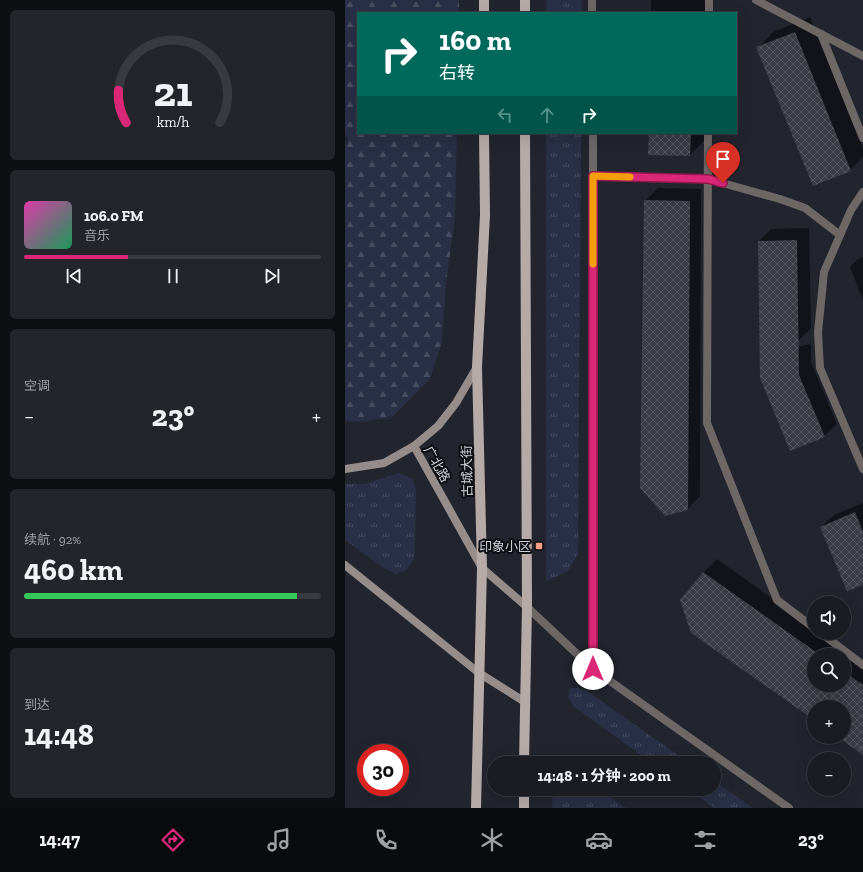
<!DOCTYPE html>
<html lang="zh">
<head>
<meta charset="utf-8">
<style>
	:root { --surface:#1a1c22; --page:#23252a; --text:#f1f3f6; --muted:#9fa1a5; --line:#383a40; --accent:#db2777 }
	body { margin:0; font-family:"Zilla Slab","Noto Sans SC",serif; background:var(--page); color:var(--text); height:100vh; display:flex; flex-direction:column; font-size:15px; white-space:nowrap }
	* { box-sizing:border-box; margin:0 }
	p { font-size:13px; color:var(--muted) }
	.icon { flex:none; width:22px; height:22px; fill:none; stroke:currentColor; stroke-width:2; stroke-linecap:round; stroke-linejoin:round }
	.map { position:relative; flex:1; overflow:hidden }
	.sheet { display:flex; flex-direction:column; gap:10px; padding:10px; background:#0e0f13; width:345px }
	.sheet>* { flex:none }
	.hud { position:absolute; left:12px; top:12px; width:380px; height:122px; border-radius:0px; box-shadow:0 4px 16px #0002,0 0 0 1px var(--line); background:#00695c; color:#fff; overflow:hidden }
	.tools { position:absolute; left:462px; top:596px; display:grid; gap:8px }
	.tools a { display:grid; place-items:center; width:44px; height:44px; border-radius:50%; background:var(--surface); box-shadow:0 4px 16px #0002,0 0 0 1px var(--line); font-size:20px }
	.speed { position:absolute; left:12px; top:744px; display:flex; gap:8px; font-size:20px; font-weight:700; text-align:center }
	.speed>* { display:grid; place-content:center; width:52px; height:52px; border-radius:50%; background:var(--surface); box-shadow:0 4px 16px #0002,0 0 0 1px var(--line); line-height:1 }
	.speed .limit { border:6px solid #d22; background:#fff; color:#111 }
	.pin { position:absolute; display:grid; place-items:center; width:34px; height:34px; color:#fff; margin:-41px -17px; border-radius:50% 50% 50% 0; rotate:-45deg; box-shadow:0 0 4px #0007 }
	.pin .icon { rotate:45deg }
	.me { position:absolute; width:44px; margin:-22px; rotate:0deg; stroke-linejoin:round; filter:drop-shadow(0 0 3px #0008) }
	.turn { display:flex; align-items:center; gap:14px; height:84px; padding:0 16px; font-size:18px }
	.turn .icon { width:52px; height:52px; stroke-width:2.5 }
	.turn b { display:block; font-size:28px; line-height:34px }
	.lanes { display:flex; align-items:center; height:38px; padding:0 16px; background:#0003; justify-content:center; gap:20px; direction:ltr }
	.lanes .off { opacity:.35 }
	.big { font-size:30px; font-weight:700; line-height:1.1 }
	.sheet .tile { flex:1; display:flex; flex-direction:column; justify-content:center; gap:6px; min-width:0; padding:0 14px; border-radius:6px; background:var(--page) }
	.sheet .dial { align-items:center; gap:0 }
	.dial svg { height:104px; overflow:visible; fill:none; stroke:var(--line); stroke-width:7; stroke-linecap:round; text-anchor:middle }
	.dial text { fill:var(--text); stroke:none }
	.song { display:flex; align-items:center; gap:12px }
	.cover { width:48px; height:48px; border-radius:6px; background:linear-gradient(135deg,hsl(320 70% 55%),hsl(150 70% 35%)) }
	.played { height:4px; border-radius:2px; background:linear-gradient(90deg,var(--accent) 35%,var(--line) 35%) }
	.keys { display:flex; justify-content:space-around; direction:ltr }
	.heat { display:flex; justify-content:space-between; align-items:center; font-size:22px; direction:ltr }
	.charge { height:6px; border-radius:3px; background:linear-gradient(90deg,#34c759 92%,var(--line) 0) }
	.trip { position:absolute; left:142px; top:756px; width:234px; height:40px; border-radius:20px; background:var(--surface); box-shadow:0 4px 16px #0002,0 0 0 1px var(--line); font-weight:700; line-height:40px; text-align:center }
	.tab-bar { display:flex; height:64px; justify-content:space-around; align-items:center; background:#0a0b0e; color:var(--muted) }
	.tab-bar .icon { width:28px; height:28px }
	.tab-bar .current { color:var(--accent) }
	.tab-bar b { font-size:18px; color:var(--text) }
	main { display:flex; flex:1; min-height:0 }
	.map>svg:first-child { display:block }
</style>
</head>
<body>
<main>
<section class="sheet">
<div class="tile dial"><svg viewBox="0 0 100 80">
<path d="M14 69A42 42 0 1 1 86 69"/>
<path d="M14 69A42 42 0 0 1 8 44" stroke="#db2777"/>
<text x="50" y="56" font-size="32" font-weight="700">21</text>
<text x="50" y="72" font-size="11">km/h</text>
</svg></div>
<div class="tile">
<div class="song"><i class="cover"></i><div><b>106.0 FM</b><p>音乐</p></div></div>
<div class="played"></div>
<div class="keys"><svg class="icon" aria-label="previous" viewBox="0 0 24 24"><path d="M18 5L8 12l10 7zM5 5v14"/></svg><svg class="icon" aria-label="pause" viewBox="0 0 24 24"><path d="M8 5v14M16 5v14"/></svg><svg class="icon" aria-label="next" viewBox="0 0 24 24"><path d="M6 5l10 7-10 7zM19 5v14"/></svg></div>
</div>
<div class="tile"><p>空调</p>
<div class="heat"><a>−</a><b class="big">23°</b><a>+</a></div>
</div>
<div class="tile"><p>续航 · 92%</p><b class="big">460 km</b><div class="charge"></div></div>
<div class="tile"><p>到达</p><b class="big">14:48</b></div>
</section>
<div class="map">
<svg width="518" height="808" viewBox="0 0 518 808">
	<defs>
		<pattern id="grass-tufts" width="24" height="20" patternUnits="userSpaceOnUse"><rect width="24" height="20" fill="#292f46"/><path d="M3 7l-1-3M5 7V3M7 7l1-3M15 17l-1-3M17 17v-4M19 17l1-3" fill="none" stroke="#474c60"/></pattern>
		<pattern id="forest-firs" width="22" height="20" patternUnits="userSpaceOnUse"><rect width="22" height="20" fill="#292f46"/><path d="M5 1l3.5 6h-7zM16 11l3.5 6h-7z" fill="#474c60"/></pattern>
		<pattern id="building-cross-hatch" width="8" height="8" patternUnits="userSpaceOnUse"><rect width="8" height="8" fill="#393c45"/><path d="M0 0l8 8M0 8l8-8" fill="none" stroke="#55575f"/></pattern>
	</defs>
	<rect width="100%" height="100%" fill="#22252e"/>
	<g fill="url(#grass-tufts)">
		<rect x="201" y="0" width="36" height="13"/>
		<path d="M201,133H236L233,554L223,571L201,581Z"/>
		<path d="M54,473L68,479L71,490L70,551L69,559L61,571L51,574L37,567L0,540V484H19Z"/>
		<path d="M225,688H233L242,691L344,763H307L228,706L223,697Z"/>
		<path d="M369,781L408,808H369L343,789H369Z"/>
		<path d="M208,789H254L281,808H207Z"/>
	</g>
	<path fill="url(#forest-firs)" d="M0,0H114V13H13V133H112L110,217L101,284L97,342L85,379L47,417L17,422L0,421V144L3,140L0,133Z"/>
	<g fill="#0007" fill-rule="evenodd">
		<rect x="306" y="0" width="54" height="13"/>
		<path d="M465,17L518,148V157L505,170L413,48L428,32Z"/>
		<path d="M305,133H359V141L345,155Z"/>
		<path d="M313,188L356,189L355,496L343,509L300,201Z"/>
		<path d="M464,228L466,328L446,348L466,344V362L492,424L479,436L446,450L414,241L426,229Z"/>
		<path d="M518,257V300L505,267L513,259Z"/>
		<path d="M518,503V584L476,527L489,515Z"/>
		<path d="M372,559L469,628V633H475L518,663V753L495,737H499V707H469V719L336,600L359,572ZM469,655H499V685H469Z"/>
	</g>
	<g fill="url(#building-cross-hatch)">
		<path d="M450,32L506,171L468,186L411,47Z"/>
		<path d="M304,133H346L345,156L303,155Z"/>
		<path d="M299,200L345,201L343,510L320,516L295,488Z"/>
		<path d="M452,240L454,375L480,437L445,451L415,378L413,241Z"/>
		<path d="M510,512L518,532V585L502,591L475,527Z"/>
		<path d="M358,572L475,655H469V685H499V672L518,685V755L493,737H499V707H469V720L346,633L335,600Z"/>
	</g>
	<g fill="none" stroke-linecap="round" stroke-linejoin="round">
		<g stroke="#6d6766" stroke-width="8">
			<path d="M247,0V13"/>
			<path d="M411,0L518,56"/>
			<path d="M364,13V0"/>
			<path d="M476,34L518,138"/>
			<path d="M248,133V669"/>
			<path d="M363,133L362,423L432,600L469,628"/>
			<path d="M248,176L363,179L435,199L460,208L495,235"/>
			<path d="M518,192L506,210L479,272L473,332L475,368L518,469"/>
			<path d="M182,607L248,669L444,808"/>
			<path d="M476,633L518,665"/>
		</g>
		<g stroke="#968d8b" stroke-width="8">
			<path d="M69,446L93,426L111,403L132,367"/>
			<path d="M0,469L39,463L69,446L137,568L182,607"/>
			<path d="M0,565L134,673L180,702"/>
		</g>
		<g stroke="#b6aaa7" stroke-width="10">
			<path d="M139,0V13"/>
			<path d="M180,0V13"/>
			<path d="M179,763L182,607L180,133"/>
			<path d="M131,808L137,568L132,367L140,215L139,133"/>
			<path d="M179,808V789"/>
		</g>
	</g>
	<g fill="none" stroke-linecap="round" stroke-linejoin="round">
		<defs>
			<path id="route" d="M248,669V176L363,179L378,183"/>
		</defs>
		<use href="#route" stroke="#8e194d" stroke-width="10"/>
		<use href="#route" stroke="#db2777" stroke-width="7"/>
		<path stroke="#f59e0b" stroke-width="7" d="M248,264V176L285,177"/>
	</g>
	<rect fill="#f49d8b" stroke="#0d0e12" stroke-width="1.5" x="190" y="542" width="8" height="8" rx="2"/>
	<g text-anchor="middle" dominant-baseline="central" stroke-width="4" stroke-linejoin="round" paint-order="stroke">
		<g font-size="13" fill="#d0d2d8" stroke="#0d0e12">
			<text transform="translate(92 464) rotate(61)">广北路</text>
			<text transform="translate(122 471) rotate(-91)">古城大街</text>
		</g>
		<g font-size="13" fill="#d0d2d8" stroke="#0d0e12" text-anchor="end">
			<text x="186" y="546">印象小区</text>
		</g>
	</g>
</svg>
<div class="tools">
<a><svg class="icon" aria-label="sound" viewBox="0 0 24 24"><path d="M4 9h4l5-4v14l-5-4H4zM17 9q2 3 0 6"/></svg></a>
<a><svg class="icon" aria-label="search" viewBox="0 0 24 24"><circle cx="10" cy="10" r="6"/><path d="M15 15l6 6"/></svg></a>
<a>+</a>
<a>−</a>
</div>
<div class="speed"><div class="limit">30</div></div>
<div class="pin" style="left:378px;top:183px;background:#d93025"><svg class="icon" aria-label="arrive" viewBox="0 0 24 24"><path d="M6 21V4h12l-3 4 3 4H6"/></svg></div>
<svg class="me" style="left:248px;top:669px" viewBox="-20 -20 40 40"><circle r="19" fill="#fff"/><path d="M0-13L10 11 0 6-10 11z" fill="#db2777"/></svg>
<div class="trip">14:48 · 1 分钟 · 200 m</div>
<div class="hud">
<div class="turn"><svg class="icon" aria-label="right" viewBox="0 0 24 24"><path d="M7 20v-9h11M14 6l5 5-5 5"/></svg><div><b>160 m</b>右转</div></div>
<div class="lanes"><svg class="icon off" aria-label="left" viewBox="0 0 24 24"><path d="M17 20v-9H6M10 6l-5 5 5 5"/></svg><svg class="icon off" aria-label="ahead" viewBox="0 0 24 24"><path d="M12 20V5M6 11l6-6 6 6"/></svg><svg class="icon" aria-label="right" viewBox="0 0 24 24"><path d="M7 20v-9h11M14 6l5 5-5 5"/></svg></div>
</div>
</div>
</main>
<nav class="tab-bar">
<b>14:47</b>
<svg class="icon current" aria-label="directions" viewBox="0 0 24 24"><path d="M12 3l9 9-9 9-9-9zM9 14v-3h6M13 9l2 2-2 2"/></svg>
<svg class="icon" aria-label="music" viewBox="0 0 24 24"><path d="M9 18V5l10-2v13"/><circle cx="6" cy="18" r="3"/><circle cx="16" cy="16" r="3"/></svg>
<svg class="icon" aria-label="phone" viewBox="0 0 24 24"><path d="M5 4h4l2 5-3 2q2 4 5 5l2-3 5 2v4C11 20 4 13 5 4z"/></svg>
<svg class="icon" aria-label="climate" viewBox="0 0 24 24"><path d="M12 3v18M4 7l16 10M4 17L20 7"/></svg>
<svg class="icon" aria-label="car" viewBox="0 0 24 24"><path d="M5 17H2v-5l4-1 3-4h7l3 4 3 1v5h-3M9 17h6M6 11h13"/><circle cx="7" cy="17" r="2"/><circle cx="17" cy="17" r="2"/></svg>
<svg class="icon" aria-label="filters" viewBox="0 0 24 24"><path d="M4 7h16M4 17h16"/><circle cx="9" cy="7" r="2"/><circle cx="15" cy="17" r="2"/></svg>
<b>23°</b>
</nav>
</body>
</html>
